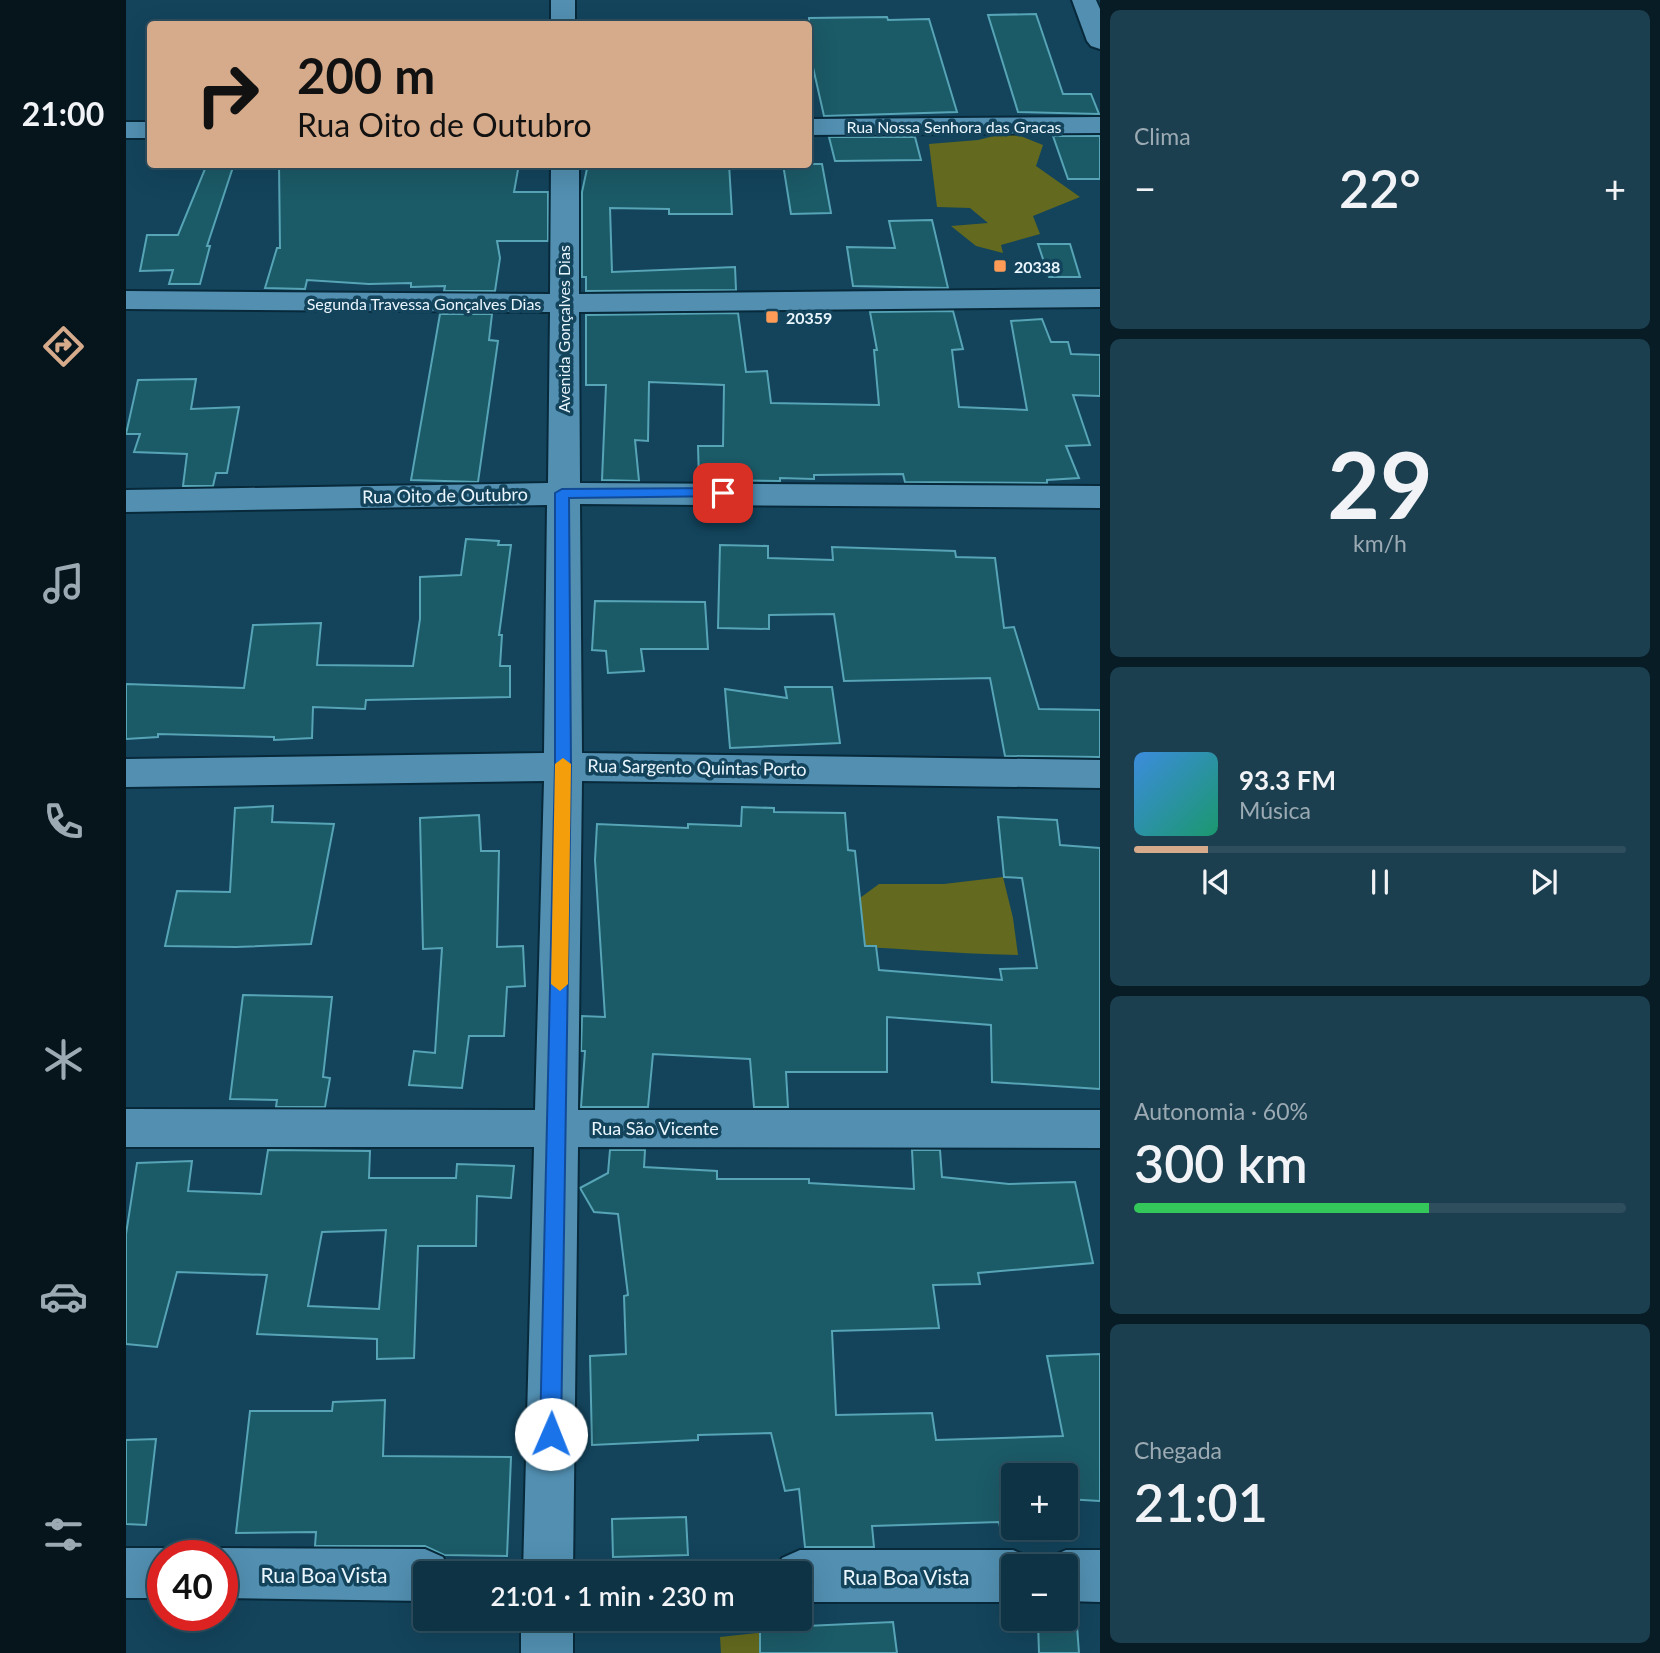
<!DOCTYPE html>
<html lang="pt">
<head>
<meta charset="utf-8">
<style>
	:root { --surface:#0e3345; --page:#1c3f50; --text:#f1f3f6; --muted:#9baab3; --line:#2e4e5e; --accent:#d6ab8b }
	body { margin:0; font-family:Lato,sans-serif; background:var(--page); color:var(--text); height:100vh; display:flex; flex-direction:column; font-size:26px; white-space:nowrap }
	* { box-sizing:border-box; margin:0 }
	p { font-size:23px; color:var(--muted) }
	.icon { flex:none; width:38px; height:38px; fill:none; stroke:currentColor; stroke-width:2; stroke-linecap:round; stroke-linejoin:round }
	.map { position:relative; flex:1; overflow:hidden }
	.side { display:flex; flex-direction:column; gap:10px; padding:10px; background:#081c26; width:560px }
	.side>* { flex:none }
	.guide { position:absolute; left:21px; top:21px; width:665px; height:147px; border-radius:7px; box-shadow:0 7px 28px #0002,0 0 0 2px var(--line); background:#d6ab8b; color:#111; overflow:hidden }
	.buttons { position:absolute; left:875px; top:1463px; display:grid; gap:14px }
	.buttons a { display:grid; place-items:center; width:77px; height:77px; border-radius:7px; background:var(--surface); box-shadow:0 7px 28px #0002,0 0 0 2px var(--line); font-size:35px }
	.speed { position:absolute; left:21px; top:1540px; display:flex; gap:14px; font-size:35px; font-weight:700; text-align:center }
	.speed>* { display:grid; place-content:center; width:91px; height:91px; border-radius:50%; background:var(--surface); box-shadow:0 7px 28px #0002,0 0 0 2px var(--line); line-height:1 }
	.speed .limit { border:10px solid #d22; background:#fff; color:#111 }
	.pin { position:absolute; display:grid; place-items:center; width:60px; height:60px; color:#fff; margin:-30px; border-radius:14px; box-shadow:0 4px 10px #0006 }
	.me { position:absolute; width:77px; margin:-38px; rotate:1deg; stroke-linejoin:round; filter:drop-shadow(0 0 5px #0008) }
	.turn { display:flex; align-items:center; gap:24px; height:147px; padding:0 35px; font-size:32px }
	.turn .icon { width:91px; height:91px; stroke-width:2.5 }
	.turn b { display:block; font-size:49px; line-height:60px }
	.big { font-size:52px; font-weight:600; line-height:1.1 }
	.side .card { flex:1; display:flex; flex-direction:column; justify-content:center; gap:10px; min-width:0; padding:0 24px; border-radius:10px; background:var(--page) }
	.side .dial { align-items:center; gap:0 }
	.dial b { font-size:91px; line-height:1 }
	.song { display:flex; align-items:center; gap:21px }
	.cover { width:84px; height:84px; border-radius:10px; background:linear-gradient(135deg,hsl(210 70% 55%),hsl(160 70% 35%)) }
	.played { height:7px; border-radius:4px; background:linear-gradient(90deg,var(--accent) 15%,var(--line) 15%) }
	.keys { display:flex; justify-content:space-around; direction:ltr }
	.heat { display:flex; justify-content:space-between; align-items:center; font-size:38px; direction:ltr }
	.charge { height:10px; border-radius:5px; background:linear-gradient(90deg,#34c759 60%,var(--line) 0) }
	.trip { position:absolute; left:287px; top:1561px; width:399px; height:70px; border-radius:7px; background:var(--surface); box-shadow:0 7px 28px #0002,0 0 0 2px var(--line); font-weight:600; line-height:70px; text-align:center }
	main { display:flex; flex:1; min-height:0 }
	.menu { display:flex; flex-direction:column; width:126px; justify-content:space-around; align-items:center; background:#06141c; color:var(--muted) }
	.menu .icon { width:49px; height:49px }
	.menu .on { color:var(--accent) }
	.menu b { font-size:32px; color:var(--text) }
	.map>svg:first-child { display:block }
</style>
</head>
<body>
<main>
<nav class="menu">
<b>21:00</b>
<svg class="icon on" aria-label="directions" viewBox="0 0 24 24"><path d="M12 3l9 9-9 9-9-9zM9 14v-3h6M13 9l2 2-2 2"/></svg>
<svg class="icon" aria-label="music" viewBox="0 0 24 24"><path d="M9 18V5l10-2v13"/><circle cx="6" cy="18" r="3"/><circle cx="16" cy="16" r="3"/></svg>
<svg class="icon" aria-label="phone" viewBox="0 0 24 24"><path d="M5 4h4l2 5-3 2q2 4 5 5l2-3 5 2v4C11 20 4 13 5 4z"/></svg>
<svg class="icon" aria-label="climate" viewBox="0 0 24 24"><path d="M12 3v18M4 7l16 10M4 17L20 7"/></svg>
<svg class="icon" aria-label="car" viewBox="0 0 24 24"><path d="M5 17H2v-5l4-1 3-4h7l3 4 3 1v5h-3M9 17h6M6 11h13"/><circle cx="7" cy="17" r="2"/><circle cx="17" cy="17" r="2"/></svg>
<svg class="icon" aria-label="filters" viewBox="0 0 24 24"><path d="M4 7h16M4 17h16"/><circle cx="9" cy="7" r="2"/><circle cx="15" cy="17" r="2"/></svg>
</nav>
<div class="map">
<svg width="974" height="1653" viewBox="0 0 974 1653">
	<rect width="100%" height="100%" fill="#13445c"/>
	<g fill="#63691e">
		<path d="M884,132L917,145L910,166L954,197L907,216L914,234L875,245L877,253L850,246L825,226L862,223L844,208L811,207L803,144L852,140Z"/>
		<path d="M877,877L887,918L892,955C824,954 758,946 691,946L734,898L753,884H818Z"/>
		<path d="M650,1631L649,1653H595L594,1637Z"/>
	</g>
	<g fill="#1b5a67" stroke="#56a4b6" stroke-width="2" fill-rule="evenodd">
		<path d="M910,14L937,94H965L973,114L892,112L862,15Z"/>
		<path d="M761,17L762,20L803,19L831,112L698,116L686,63H682L683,18Z"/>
		<path d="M927,136H974V179H942Z"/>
		<path d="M703,137H789L795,160L709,161Z"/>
		<path d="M81,164H108L81,246H84L74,284H43L47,270L14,271L21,235H52Z"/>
		<path d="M153,164H393L388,192H422V241H371L374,258L369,291H318L319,286L285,287V283L243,284L181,280L179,289L139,288L151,248H154Z"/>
		<path d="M462,164H603L606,214H543V209L484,208L486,272L609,267L610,290L460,291V277H456V192Z"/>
		<path d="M657,164H696L705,213L665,214Z"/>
		<path d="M806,220L822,288L727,286L721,247L769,248L763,221Z"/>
		<path d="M912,244H944L954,277H923Z"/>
		<path d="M827,311L837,349L826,350L833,407L901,410L885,321L916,319L925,342H942L945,354L974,355V396L947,395L964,445L940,446L953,478L921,480V483L779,482L777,474L688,475V479L654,478V481L573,480L572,446H597L598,385L523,382L522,441L509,440L513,481L476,480L480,385H460V315L612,313L620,372L641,371L645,403L753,405L748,350H751L744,312Z"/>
		<path d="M314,314H366L363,340L372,341L352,482L285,480Z"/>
		<path d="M70,379L65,409L113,407L101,473H90L87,486H57L61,454L8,452L14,434H0L12,380Z"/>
		<path d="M340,539L373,541L372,545H385L373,635H376L374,666H384V697L240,700L239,709L187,707L186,738L148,740V737L32,734V737L0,739V684L118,688L127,625L195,623L191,665L287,666L294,619V577L335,575Z"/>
		<path d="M594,545L642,546V558L707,560L706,547L829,551L830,557L869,558L878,628L888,627L913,709L974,710V757L879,756L864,678L718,681L708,614L643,615V629L592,628Z"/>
		<path d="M469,601L579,602L582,649H515L518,671L482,673L480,651L466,650Z"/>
		<path d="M659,687H706L714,743L604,748L599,689L661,698Z"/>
		<path d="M147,806L146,822L208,824L185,944L110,947L39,946L51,891L104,892L109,808Z"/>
		<path d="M616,807L648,808V812L719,813L722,850L729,851L739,946H750L753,970L876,980L874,969L911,968L896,878L878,877L872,817L931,820L934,845L974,848V1089L866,1082L865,1025L761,1017V1072H660L662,1107H628L624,1059L527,1054L522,1107H455L459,1051H455L456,1016L479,1017L469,860L471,824L562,828V824L615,826Z"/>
		<path d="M353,815L355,851H373L371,947L397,946L399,986L381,987L378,1036H343L336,1088L283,1085L288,1051L309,1053L316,948L297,949L294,818Z"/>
		<path d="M117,995L206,997L197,1077L204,1078L199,1107H150L151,1100L104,1099Z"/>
		<path d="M142,1150L244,1151L243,1178H330L331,1164L388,1166L385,1198L351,1196L350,1246H292L288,1358L251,1359V1339L131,1334L141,1275L51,1272L31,1347L0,1344V1234L11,1163L66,1161L62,1191L135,1194ZM260,1230L253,1309L182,1306L196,1232Z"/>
		<path d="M484,1150H519L518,1167L591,1171V1179H683V1183L788,1189L786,1150H814L816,1177L883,1184L949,1182L967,1263L852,1273L854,1284L807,1285L813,1328L706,1331L710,1415L806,1413L810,1440L937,1436L921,1356L974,1354V1501L940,1499V1475H887V1528H939V1531L875,1532L873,1522L746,1526L748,1547H679L673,1489L659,1491L645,1433L572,1435V1440L466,1445L464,1356L500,1354L498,1296L502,1295L492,1214L468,1212L454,1188L482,1173Z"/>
		<path d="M259,1400L257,1456L385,1457L381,1556L318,1555L299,1546H189L190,1532L110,1533L124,1411H206L207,1402Z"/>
		<path d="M30,1439L20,1525L0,1524V1440Z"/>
		<path d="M560,1517L562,1555L487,1557L486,1519Z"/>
		<path d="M767,1622L771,1653H634V1628Z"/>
		<path d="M912,1622L951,1626L953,1653H913Z"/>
	</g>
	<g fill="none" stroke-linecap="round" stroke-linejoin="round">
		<defs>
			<g id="minor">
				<rect x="425" y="0" width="24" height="24"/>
				<path d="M946,0H970L974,9V49L965,46L961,41Z"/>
				<path d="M974,117V133L682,135V119Z"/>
				<rect x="0" y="122" width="24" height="16"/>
				<path d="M425,164H453V294L974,289V307L453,312L454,483L974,486V508L454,504L456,753L974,760V788L456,781L452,1110H974V1148L452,1147L447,1573H397L408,1147H0V1109L409,1110L418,781L0,787V759L418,753L421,505L0,512V490L422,483L424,312L0,309V291L424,294Z"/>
				<path d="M0,1548H37L55,1555L37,1556V1598H0Z"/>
				<path d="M96,1548L299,1549L317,1557L324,1573H299V1601L96,1598V1556H78Z"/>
				<path d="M674,1550H887L905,1558L908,1566H887V1602H674V1573H650L656,1558Z"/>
				<path d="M940,1550H974V1602L940,1601V1566H919L922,1558Z"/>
				<rect x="395" y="1619" width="52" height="34"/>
			</g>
		</defs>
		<use href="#minor" stroke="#07293a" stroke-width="4"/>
		<use href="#minor" fill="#528fb1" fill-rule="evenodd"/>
	</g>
	<path fill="#1a73e8" stroke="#114b97" stroke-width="2" d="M597,488L604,493L602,496L443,498L445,765L435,1434L432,1441L425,1444L417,1441L414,1434L429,765V493L436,489Z"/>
	<path fill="#f59e0b" d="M437,758L445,764L442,984L434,991L425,984L429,764Z"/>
	<g fill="#fe9c57" stroke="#13445c" stroke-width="2.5">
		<rect x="867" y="259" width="14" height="14" rx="3.5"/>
		<rect x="639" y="310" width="14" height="14" rx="3.5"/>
	</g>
	<g text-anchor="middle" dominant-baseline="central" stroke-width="7" stroke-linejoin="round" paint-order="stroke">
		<g font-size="16" fill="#eaf6fe" stroke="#13445c">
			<text x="828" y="126">Rua Nossa Senhora das Gracas</text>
			<text x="298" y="303">Segunda Travessa Gonçalves Dias</text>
			<text transform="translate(437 329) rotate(-90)">Avenida Gonçalves Dias</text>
		</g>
		<g font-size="16" font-weight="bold" fill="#eaf6fe" stroke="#13445c" text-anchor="start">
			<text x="888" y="266">20338</text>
			<text x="660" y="317">20359</text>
		</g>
		<g font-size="18" fill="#eaf6fe" stroke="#13445c">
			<text transform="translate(319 495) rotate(-1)">Rua Oito de Outubro</text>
			<text transform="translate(571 767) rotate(1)">Rua Sargento Quintas Porto</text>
			<text x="529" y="1128">Rua São Vicente</text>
		</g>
		<g font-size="21" fill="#eaf6fe" stroke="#13445c">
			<text x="198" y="1574">Rua Boa Vista</text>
			<text x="780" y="1576">Rua Boa Vista</text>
		</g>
	</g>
</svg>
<div class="buttons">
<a>+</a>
<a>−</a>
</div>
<div class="speed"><div class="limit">40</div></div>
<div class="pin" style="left:597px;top:493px;background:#d93025"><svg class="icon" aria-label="arrive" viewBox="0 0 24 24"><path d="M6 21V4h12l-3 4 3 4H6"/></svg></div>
<svg class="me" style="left:425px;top:1434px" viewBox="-20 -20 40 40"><circle r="19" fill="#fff"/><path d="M0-13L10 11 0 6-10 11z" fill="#1a73e8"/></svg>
<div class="trip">21:01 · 1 min · 230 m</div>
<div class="guide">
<div class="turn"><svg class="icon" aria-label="right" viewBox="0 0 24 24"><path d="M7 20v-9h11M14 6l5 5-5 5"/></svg><div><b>200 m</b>Rua Oito de Outubro</div></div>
</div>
</div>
<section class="side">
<div class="card"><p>Clima</p>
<div class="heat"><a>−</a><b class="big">22°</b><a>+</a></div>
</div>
<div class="card dial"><b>29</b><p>km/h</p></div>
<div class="card">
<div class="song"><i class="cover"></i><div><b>93.3 FM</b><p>Música</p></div></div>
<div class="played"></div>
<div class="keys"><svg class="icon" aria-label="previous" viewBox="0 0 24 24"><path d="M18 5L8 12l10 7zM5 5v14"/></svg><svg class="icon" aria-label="pause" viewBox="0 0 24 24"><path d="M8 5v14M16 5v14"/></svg><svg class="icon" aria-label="next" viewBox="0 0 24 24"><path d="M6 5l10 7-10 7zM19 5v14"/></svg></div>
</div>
<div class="card"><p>Autonomia · 60%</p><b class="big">300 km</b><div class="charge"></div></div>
<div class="card"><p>Chegada</p><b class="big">21:01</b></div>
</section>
</main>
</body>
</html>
